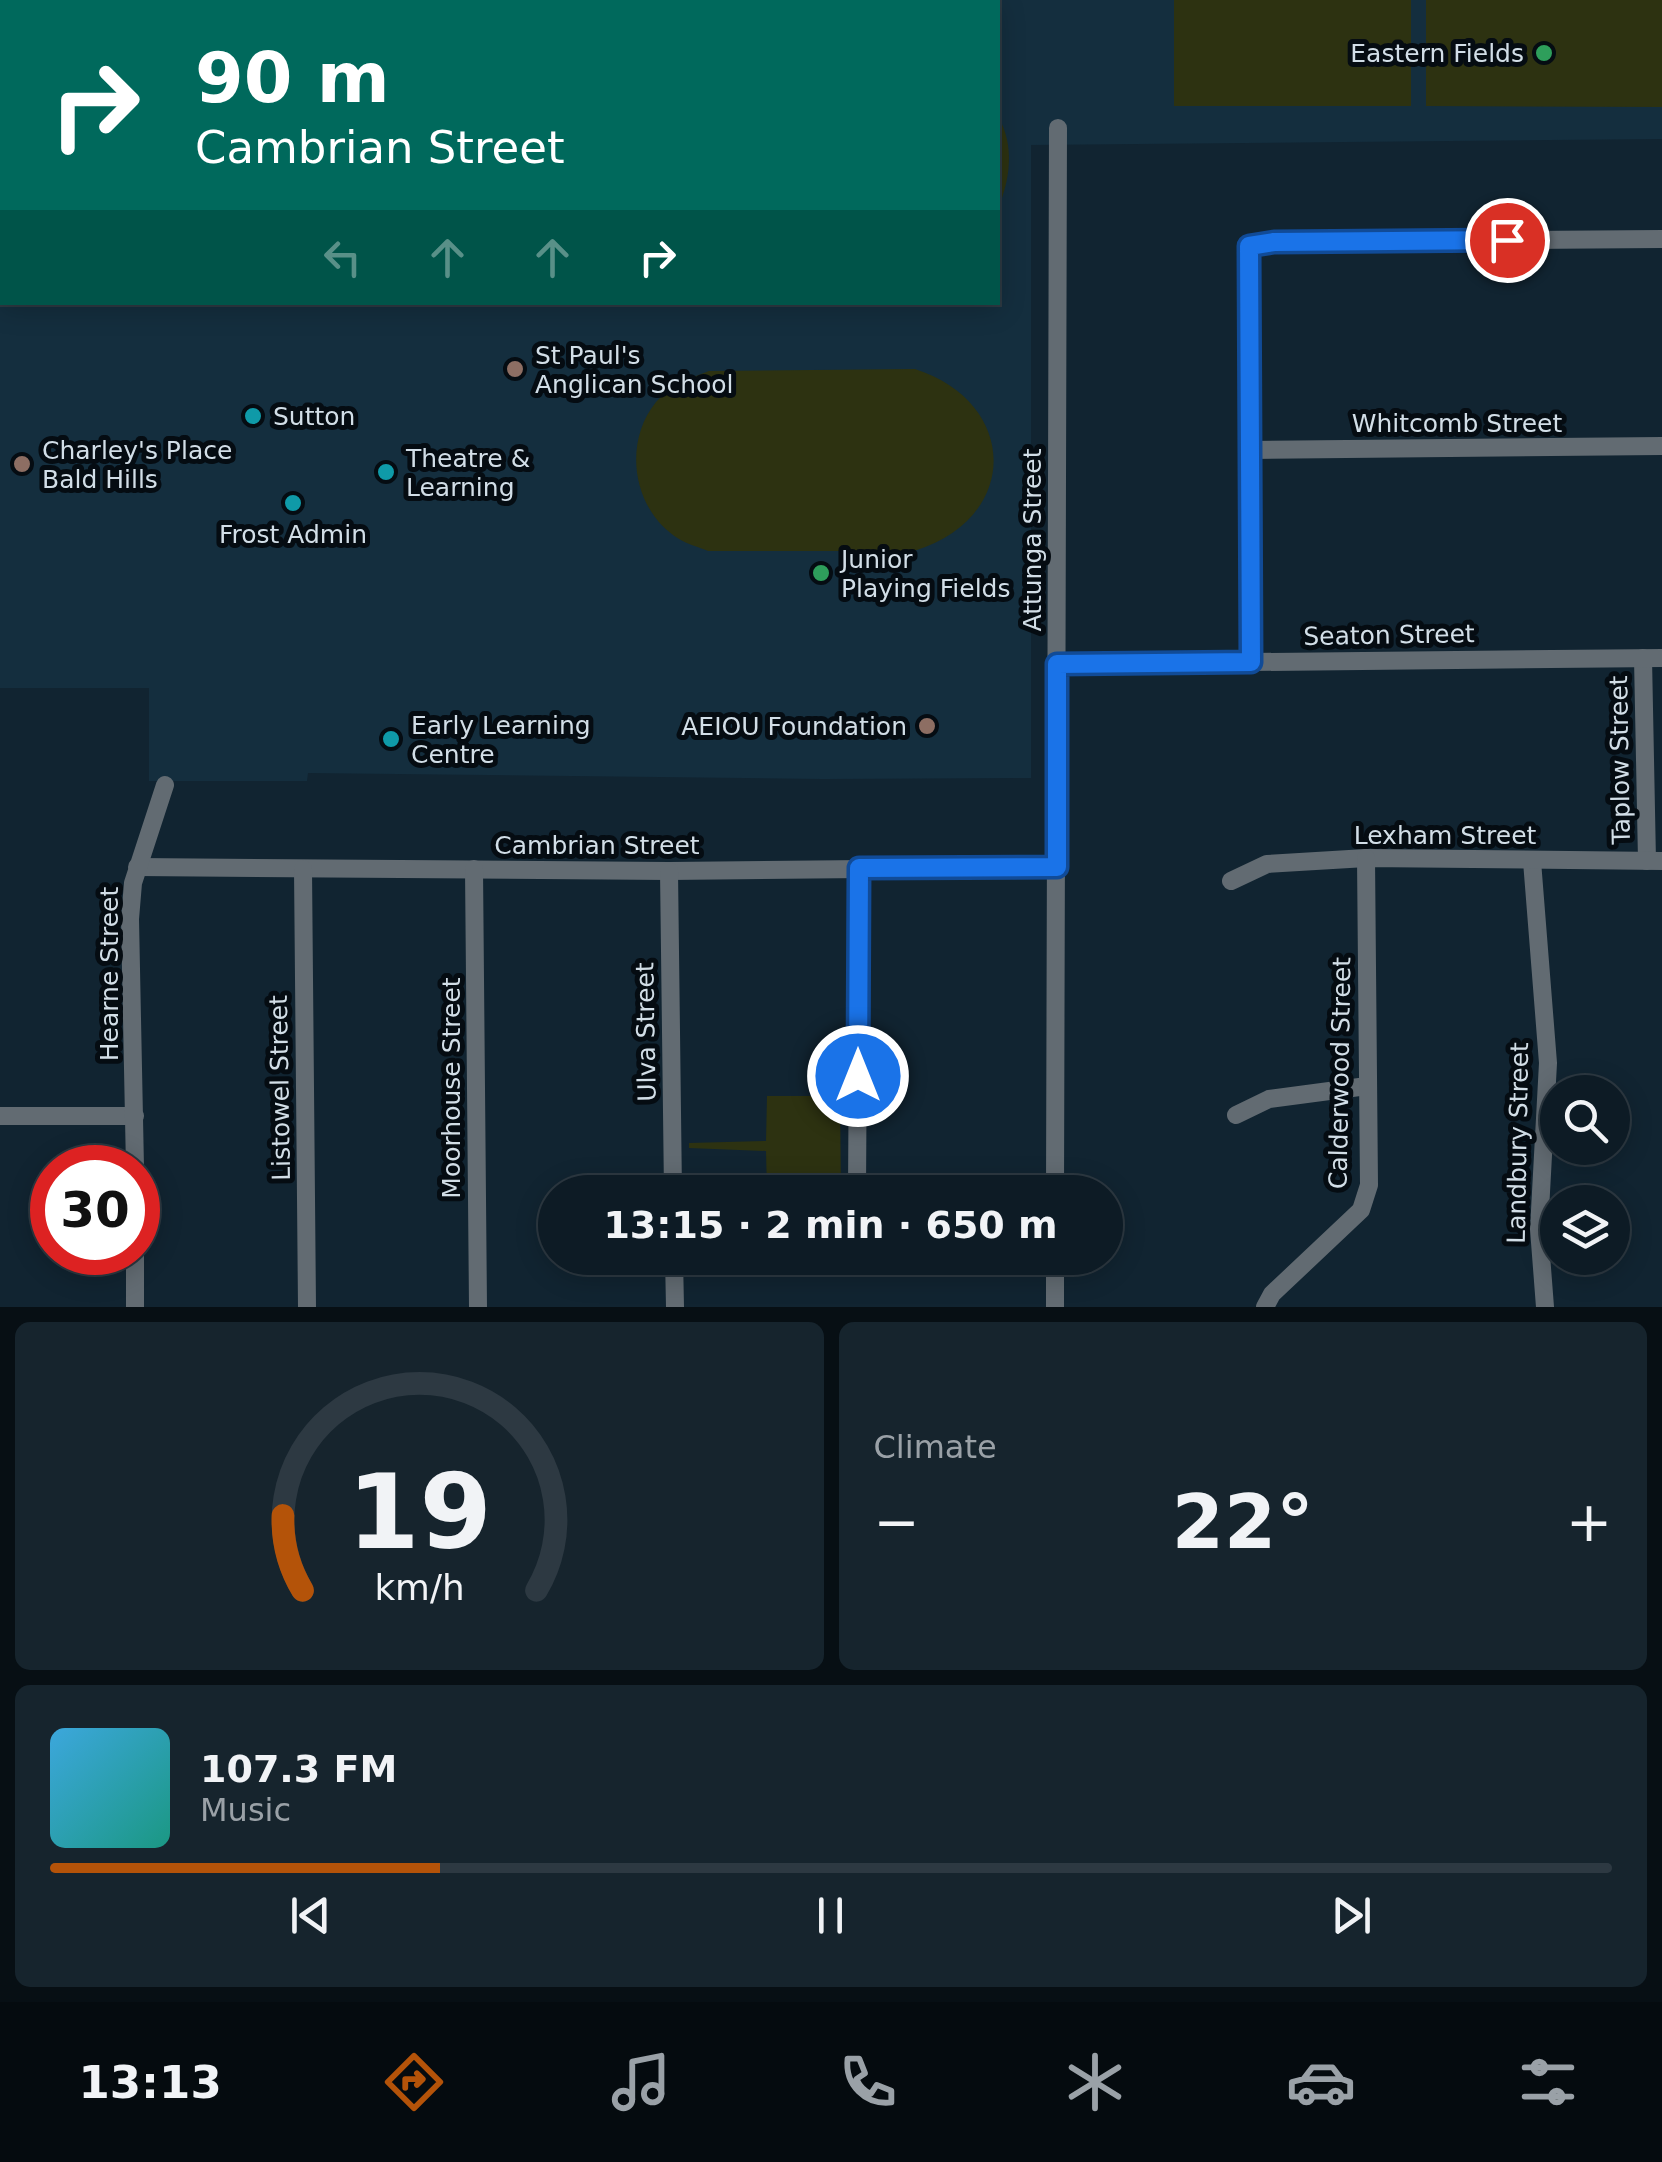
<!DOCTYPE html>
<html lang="en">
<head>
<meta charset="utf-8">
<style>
	:root { --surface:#0d1b25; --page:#16242d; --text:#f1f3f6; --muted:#9aa1a7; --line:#2d3942; --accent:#b45309 }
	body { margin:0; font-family:"DejaVu Sans",sans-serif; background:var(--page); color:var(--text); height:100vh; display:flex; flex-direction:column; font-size:38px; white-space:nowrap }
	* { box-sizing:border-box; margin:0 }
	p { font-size:32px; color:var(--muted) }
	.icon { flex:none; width:55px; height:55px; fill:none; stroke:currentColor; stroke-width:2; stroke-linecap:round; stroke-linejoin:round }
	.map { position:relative; height:1307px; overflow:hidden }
	.panel { display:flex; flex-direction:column; gap:15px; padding:15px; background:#070f14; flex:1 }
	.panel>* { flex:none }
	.banner { position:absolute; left:0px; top:0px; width:1000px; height:305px; box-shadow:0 5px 25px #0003,0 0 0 2px var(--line); background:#00695c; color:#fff; overflow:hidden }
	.tools { position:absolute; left:1540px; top:1075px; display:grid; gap:20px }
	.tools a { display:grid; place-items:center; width:90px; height:90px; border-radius:50%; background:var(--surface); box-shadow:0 5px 25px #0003,0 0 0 2px var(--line); font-size:50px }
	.speed { position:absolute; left:30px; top:1145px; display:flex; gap:20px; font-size:50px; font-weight:700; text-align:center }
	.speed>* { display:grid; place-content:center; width:130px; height:130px; border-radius:50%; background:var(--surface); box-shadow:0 5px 25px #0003,0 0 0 2px var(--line); line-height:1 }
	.speed .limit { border:15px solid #d22; background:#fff; color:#111 }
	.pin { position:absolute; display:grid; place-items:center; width:85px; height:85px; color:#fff; margin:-42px; border:5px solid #fff; border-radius:50%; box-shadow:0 2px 10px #0007 }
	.me { position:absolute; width:110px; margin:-55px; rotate:0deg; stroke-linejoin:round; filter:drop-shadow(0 0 8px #0008) }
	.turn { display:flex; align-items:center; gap:35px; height:210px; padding:0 30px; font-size:45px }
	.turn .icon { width:130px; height:130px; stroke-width:2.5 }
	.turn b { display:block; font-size:70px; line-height:85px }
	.lanes { display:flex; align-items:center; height:95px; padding:0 30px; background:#0003; justify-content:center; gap:50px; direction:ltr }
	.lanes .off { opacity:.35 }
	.big { font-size:75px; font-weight:700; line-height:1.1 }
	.panel .widget { flex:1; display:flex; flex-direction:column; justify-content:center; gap:15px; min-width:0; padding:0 35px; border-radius:15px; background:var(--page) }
	.panel .dial { align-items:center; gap:0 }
	.dial svg { height:260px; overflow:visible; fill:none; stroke:var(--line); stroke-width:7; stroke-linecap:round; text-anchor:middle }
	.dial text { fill:var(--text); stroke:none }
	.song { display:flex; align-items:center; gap:30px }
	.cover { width:120px; height:120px; border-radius:15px; background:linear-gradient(135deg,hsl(200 70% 55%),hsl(170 70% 35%)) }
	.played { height:10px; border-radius:5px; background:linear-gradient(90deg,var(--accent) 25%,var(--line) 25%) }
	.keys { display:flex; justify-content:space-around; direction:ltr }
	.heat { display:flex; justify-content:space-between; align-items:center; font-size:55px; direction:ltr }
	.panel .tiles { flex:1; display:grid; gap:15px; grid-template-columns:1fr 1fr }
	.widget:last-child { grid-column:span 2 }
	.trip { position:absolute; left:538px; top:1175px; width:585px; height:100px; border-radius:50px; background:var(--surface); box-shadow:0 5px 25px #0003,0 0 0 2px var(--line); font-weight:700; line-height:100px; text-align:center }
	.dock { display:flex; height:160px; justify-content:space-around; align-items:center; background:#050b0f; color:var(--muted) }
	.dock .icon { width:70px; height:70px }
	.dock .on { color:var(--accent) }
	.dock b { font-size:45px; color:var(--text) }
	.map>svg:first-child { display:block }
</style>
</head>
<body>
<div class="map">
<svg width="1662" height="1307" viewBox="0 0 1662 1307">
	<rect width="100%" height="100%" fill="#112431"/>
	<path fill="#142e3e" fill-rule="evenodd" d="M0,0H1662V139L1031,145V778L823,779L308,773L307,781H149V688H0ZM2,2H998V302H2Z"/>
	<g fill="#2d3211">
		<rect x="1174" y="0" width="237" height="106"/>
		<path d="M1426,0H1662V107L1426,106Z"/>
		<path d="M998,116C1015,146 1010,179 998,209Z"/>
		<path d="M915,369C1020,403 1020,519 914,551H708C699,547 687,544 679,539C633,511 622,444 656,402C670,386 690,378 709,371Z"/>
		<path d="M767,1096H840L841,1192H767L766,1151L689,1148V1143L766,1141Z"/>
	</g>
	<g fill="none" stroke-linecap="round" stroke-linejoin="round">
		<g stroke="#626b72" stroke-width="18">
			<path d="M1251,450L1662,446"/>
			<path d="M1643,658L1647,861"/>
			<path d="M1251,662L1249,246L1274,242L1662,239"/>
			<path d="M1057,664L1662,658"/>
			<path d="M1532,861L1548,1063L1539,1229L1545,1307"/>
			<path d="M137,867L669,871L1057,867"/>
			<path d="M303,869L307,1307"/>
			<path d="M474,869L478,1307"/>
			<path d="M669,871L673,1192"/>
			<path d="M1231,881L1267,864L1366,858L1662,861"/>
			<path d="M1236,1115L1269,1099L1367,1086"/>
			<path d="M0,1116H135"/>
			<path d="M135,1168L130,919L133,883L165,785"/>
			<path d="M857,1192L859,868"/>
			<path d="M1055,1192L1058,128"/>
			<path d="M135,1252V1307"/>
			<path d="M674,1258L675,1307"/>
			<path d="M1055,1307V1258"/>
			<path d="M1265,1307L1272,1294L1361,1210L1369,1185L1366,858"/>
		</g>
	</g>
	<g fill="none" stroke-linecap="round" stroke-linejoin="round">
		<defs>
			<path id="route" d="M858,1076L859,868L1057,867V664L1251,662L1249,246L1274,242L1507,240"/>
		</defs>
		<use href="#route" stroke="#114b97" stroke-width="25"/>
		<use href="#route" stroke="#1a73e8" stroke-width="18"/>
	</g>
	<g fill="#2e9e5b" stroke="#050c12" stroke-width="4">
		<circle cx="1544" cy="53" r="10"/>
		<circle cx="821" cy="573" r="10"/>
	</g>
	<g fill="#8d6e63" stroke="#050c12" stroke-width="4">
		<circle cx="515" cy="369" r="10"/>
		<circle cx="22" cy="464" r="10"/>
		<circle cx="927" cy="726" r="10"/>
	</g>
	<g fill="#0f9aa8" stroke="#050c12" stroke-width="4">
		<circle cx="253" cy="416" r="10"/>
		<circle cx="386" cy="472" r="10"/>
		<circle cx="293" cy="503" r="10"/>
		<circle cx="391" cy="739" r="10"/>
	</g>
	<g text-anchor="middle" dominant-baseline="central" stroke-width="10" stroke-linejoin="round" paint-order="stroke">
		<g font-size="25" fill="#d2dee7" stroke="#050c12" text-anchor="start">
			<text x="1524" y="53" text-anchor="end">Eastern Fields</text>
			<text x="535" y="355">St Paul's<tspan x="535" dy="29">Anglican School</tspan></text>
			<text x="273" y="416">Sutton</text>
			<text x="42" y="450">Charley's Place<tspan x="42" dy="29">Bald Hills</tspan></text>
			<text x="406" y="458">Theatre &amp;<tspan x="406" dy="29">Learning</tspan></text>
			<text x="293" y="534" text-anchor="middle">Frost Admin</text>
			<text x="841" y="559">Junior<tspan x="841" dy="29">Playing Fields</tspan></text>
			<text x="411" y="725">Early Learning<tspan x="411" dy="29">Centre</tspan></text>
			<text x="907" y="726" text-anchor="end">AEIOU Foundation</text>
		</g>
		<g font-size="25" fill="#d2dee7" stroke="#050c12">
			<text x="1457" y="423">Whitcomb Street</text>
			<text transform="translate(1032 540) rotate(-90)">Attunga Street</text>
			<text transform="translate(1389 635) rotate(-1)">Seaton Street</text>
			<text transform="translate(1620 760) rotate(-91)">Taplow Street</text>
			<text x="1445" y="835">Lexham Street</text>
			<text x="597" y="845">Cambrian Street</text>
			<text transform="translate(109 974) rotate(-90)">Hearne Street</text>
			<text transform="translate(646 1032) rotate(-91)">Ulva Street</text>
			<text transform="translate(1340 1073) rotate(-89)">Calderwood Street</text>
			<text transform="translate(280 1088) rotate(-91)">Listowel Street</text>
			<text transform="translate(451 1088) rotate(-90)">Moorhouse Street</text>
			<text transform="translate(1518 1143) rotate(-89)">Landbury Street</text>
		</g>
	</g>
</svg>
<div class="tools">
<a><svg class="icon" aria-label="search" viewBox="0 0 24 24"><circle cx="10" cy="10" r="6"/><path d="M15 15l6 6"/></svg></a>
<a><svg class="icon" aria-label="layers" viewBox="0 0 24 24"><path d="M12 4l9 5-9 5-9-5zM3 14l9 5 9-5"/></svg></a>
</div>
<div class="speed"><div class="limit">30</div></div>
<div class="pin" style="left:1507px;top:240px;background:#d93025"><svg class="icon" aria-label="arrive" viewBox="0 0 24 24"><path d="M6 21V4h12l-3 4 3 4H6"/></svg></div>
<svg class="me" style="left:858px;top:1076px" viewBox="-20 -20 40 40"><circle r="17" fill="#1a73e8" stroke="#fff" stroke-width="3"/><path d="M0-11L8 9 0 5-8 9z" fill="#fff"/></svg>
<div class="trip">13:15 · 2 min · 650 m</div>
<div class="banner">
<div class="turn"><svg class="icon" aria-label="right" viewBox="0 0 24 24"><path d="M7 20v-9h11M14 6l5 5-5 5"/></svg><div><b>90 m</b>Cambrian Street</div></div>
<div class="lanes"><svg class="icon off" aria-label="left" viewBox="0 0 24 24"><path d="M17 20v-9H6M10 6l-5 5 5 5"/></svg><svg class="icon off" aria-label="ahead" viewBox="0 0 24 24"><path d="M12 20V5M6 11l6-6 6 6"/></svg><svg class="icon off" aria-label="ahead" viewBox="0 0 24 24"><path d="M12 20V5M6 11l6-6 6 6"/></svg><svg class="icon" aria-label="right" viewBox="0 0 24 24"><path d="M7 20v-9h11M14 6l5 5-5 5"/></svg></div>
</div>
</div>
<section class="panel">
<div class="tiles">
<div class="widget dial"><svg viewBox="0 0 100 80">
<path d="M14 69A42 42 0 1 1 86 69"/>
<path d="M14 69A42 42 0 0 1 8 46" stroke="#b45309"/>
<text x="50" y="56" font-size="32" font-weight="700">19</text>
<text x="50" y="72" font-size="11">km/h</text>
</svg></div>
<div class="widget"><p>Climate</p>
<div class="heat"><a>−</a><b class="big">22°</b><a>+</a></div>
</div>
<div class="widget">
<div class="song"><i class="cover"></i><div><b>107.3 FM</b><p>Music</p></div></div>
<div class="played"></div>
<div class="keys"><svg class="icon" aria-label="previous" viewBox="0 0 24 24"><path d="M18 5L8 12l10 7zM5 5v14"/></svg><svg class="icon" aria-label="pause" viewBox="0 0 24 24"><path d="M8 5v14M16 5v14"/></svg><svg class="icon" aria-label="next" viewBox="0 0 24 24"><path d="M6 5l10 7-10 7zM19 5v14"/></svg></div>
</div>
</div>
</section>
<nav class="dock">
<b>13:13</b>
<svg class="icon on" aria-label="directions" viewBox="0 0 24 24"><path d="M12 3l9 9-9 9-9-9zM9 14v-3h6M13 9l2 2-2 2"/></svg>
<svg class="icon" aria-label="music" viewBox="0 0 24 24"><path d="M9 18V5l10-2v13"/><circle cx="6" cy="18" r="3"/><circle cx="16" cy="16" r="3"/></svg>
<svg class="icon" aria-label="phone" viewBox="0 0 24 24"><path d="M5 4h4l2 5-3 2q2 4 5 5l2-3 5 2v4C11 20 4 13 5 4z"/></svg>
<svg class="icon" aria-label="climate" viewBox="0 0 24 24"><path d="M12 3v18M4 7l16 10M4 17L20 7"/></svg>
<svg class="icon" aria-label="car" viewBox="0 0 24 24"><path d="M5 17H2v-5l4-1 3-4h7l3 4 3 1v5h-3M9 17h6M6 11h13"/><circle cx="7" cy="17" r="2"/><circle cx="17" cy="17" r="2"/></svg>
<svg class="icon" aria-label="filters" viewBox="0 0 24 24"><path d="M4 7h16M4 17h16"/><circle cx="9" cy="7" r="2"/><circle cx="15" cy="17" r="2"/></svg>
</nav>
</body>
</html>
